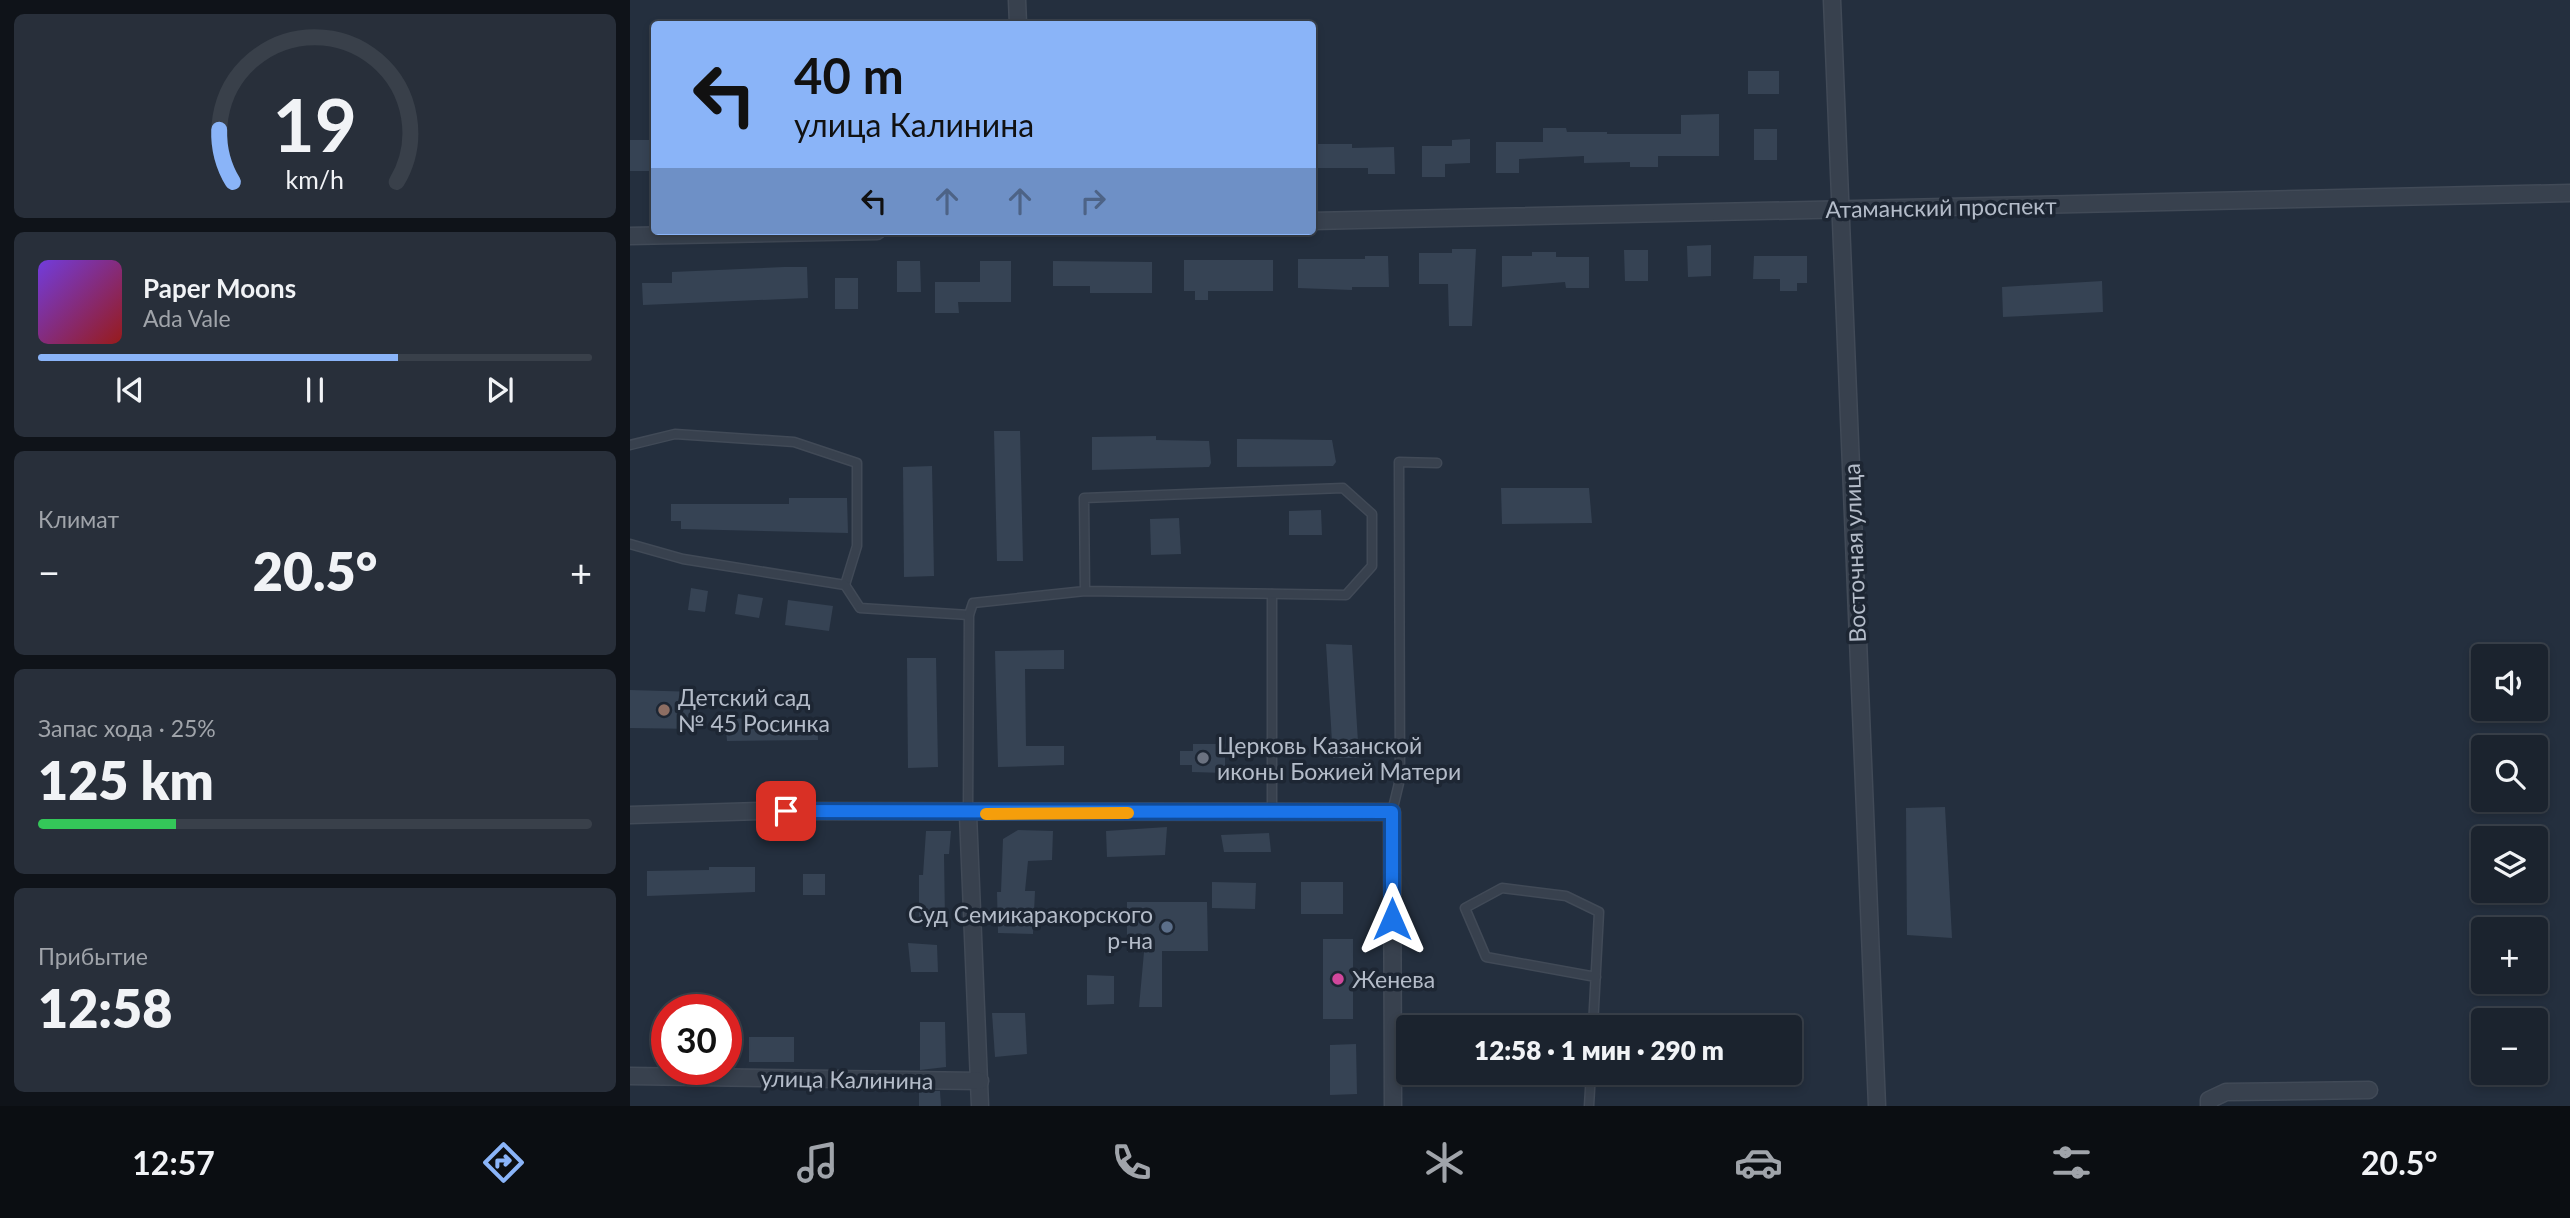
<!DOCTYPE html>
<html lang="ru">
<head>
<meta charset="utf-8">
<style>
	:root { --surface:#1b232e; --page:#282f3a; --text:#f1f3f6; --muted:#a0a4aa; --line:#39404a; --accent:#8ab4f8 }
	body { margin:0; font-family:Lato,sans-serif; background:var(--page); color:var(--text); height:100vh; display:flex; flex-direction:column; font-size:26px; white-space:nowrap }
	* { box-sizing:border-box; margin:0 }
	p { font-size:23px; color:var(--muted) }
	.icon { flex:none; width:38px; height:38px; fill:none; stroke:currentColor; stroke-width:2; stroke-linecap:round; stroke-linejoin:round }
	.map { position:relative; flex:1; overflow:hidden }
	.side { display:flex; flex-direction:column; gap:14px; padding:14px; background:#0f1319; width:630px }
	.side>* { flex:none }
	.hud { position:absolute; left:21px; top:21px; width:665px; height:214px; border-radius:7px; box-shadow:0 4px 10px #0003,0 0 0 2px var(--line); background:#8ab4f8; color:#111; overflow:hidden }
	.tools { position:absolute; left:1841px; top:644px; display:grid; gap:14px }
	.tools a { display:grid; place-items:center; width:77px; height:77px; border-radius:7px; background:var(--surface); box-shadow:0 4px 10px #0003,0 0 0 2px var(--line); font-size:35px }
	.speed { position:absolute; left:21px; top:994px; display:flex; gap:14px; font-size:35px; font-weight:700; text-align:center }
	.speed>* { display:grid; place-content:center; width:91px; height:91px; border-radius:50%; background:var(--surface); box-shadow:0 4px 10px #0003,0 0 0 2px var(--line); line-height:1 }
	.speed .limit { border:10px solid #d22; background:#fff; color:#111 }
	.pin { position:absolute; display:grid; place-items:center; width:60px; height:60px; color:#fff; margin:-30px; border-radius:14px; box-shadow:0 4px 10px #0006 }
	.me { position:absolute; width:77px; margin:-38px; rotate:0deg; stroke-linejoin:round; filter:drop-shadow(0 0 5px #0008) }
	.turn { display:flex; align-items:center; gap:24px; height:147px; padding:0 28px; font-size:32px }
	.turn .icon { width:91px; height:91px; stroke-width:2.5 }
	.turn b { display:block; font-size:49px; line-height:60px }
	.lanes { display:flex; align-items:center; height:66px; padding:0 28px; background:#0003; justify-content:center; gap:35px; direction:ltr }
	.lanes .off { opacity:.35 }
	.big { font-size:52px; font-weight:800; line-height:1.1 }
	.side .tile { flex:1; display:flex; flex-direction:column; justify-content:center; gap:10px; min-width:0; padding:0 24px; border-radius:10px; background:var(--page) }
	.side .dial { align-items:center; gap:0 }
	.dial svg { height:182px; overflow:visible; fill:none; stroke:var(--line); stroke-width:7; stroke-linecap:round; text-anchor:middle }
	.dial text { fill:var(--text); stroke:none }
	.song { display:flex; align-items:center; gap:21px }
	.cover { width:84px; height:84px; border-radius:10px; background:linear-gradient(135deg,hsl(260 70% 55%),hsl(0 70% 35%)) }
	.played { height:7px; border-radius:4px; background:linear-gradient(90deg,var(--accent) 65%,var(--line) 65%) }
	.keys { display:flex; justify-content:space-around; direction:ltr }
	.heat { display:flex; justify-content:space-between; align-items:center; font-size:38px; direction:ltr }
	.charge { height:10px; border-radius:5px; background:linear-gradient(90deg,#34c759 25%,var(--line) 0) }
	.trip { position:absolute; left:766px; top:1015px; width:406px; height:70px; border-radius:7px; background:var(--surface); box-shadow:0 4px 10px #0003,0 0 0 2px var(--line); font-weight:800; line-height:70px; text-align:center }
	.dock { display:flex; height:112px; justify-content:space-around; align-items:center; background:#0b0e12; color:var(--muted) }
	.dock .icon { width:49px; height:49px }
	.dock .selected { color:var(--accent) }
	.dock b { font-size:32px; color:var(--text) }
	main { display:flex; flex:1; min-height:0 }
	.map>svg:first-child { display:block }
</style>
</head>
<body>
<main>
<section class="side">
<div class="tile dial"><svg viewBox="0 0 100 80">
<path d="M14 69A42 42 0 1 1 86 69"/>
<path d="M14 69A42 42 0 0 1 8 46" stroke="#8ab4f8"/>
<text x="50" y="56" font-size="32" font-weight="700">19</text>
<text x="50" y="72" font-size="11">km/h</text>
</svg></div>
<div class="tile">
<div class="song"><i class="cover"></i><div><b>Paper Moons</b><p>Ada Vale</p></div></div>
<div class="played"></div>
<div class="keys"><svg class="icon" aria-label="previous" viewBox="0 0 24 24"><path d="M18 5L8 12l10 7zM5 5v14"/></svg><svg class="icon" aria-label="pause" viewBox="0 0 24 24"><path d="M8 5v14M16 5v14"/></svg><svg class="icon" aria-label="next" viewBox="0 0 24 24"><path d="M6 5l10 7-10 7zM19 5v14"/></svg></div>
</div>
<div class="tile"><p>Климат</p>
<div class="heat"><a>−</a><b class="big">20.5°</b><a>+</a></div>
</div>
<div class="tile"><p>Запас хода · 25%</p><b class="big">125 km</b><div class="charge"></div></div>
<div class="tile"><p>Прибытие</p><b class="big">12:58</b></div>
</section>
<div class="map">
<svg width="1940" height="1106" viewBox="0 0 1940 1106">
	<rect width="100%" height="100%" fill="#242f3e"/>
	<g fill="#364354">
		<rect x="1118" y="71" width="31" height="23"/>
		<path d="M1089,114V156H1028V167H1000V162L954,163V156L889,159V173H866V142H913V128H936L937,132H977V134H1051V115Z"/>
		<rect x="1124" y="129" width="23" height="31"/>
		<path d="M840,139V163L815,164V177H792V146H822V140Z"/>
		<rect x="0" y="140" width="24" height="31"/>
		<path d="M682,144H722V148L764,147L765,174H738V168H682Z"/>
		<path d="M1081,245V276L1058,277L1057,246Z"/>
		<path d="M822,249H846L842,326H819L818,284H789V253H822Z"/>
		<path d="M994,250H1018V281H995Z"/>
		<path d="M902,252H926V257H959V288H936L935,282L872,287V256H902Z"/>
		<path d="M735,256H758L759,287H722V290L668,288V259H735Z"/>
		<path d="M1124,256H1177V283H1167V291H1150V279H1123Z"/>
		<path d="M554,260H643V291H578V300H565V291H554Z"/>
		<path d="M267,261H290L291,292H267Z"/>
		<path d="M350,261H381V302H328L329,313H305V282H350Z"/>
		<path d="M423,261L522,262V293H460V286H423Z"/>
		<path d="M154,267H177L178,298L13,305L12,283H42V272Z"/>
		<rect x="205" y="278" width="23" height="31"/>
		<path d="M1472,281L1473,312L1373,317L1372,287Z"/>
		<path d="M364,431H390L393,561H367Z"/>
		<path d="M526,436V440L579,441L581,463L579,467L462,470V437Z"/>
		<path d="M607,439L702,440L706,462L703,466L607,467Z"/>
		<path d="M302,466L304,576L274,577L273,467Z"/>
		<path d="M871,488H959L962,523L872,524Z"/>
		<path d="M159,498H217L218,533L51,529V521H41V504H159Z"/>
		<path d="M691,510L692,535H659V511Z"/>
		<path d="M549,518L551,554L521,555L520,519Z"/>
		<path d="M61,588L78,591L75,612L58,610Z"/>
		<path d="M108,594L133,598L129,618L105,614Z"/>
		<path d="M158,600L203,606L199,631L155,625Z"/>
		<path d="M696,644L722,645L729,758H703Z"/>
		<path d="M434,650V669H395L396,746H434V765L368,767L365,651Z"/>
		<path d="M277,658H306L308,767L278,768Z"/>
		<path d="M0,690L69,692V729L0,728Z"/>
		<path d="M95,718L160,720L159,718H187L188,740L97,741Z"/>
		<path d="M563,744H595V773L562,772V765H550V751H563Z"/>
		<path d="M1315,807L1322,938L1277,935L1276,808Z"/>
		<path d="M537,827L535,855L477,857L476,831Z"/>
		<path d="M388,830L423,831L422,860L398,861L395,891H405L403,934L368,933L367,892H371L373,839Z"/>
		<path d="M296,831H321L319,854H314L315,920H289V875H293Z"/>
		<path d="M639,833L641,852H594L591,835Z"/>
		<path d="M79,867H125V892L17,896V871L79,870Z"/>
		<rect x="173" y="874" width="22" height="21"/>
		<path d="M582,882L626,883L625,909L582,908Z"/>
		<rect x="671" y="882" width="42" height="32"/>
		<path d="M497,902H577L578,951H532V1007H509L514,952H497Z"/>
		<rect x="693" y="939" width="30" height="80"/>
		<path d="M278,943L307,945L308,972H281Z"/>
		<path d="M457,975L484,976V1004L457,1005Z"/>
		<path d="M362,1013H395L397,1054L365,1057Z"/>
		<path d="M290,1022H315L316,1067L290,1070Z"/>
		<rect x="119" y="1037" width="45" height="25"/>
		<path d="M726,1044L727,1094L700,1095V1045Z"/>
		<path d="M289,1091H310L311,1106H289Z"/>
	</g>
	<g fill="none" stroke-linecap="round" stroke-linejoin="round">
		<defs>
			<g id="lane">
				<path d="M0,445L45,434L164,442L227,463V546L215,585"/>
				<path d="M0,544L53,559L215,585L230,608L339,615"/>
				<path d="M642,594V813"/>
				<path d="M762,812L770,779L769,462L807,463"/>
				<path d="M338,814L339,615L343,603L455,591L716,595L742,566V514L713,488L454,498L455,591"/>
				<path d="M963,1027L969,912L936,896L872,888L835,908L856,957L966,977"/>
				<path d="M959,1106L961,1073"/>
			</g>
			<g id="street">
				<path d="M387,0L388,24"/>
				<path d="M1202,0L1247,1106"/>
				<path d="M682,221L1940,193"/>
				<path d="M0,236L247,231"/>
				<path d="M338,814L350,1106"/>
				<path d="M0,815L130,811L762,812L763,1106"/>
				<path d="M0,1076L350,1081"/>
				<path d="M1579,1106V1100L1596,1092L1739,1090"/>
			</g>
		</defs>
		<use href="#lane" stroke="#414a57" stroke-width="11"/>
		<use href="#street" stroke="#414a57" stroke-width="19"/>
		<use href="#lane" stroke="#38414e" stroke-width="8"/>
		<use href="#street" stroke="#38414e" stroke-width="16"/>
	</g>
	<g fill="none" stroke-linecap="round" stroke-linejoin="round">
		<defs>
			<path id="route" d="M156,811L762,812V919"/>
		</defs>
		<use href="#route" stroke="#114b97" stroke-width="18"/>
		<use href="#route" stroke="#1a73e8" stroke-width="12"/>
		<path stroke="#f59e0b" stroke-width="12" d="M356,814L498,813"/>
	</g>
	<circle fill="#8d6e63" stroke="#1d2633" stroke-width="2.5" cx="34" cy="710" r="7"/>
	<circle fill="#6b7280" stroke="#1d2633" stroke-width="2.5" cx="573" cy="758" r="7"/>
	<circle fill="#5c6f8a" stroke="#1d2633" stroke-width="2.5" cx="537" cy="927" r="7"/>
	<circle fill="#d1479c" stroke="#1d2633" stroke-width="2.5" cx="708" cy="979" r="7"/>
	<g text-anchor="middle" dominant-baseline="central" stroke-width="7" stroke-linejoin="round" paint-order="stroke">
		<g font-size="23" fill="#b4bcc9" stroke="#1d2633">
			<text transform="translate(1311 207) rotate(-1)">Атаманский проспект</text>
			<text transform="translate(1224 553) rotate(-92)">Восточная улица</text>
			<text transform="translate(217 1079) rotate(1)">улица Калинина</text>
		</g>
		<g font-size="23" fill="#b4bcc9" stroke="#1d2633" text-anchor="start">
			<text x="48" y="697">Детский сад<tspan x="48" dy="26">№ 45 Росинка</tspan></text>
			<text x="587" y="745">Церковь Казанской<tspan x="587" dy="26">иконы Божией Матери</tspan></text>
			<text x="523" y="914" text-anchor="end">Суд Семикаракорского<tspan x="523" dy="26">р-на</tspan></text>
			<text x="722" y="979">Женева</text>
		</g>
	</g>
</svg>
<div class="tools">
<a><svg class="icon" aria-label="sound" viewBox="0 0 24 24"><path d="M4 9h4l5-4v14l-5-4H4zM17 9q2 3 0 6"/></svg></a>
<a><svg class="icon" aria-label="search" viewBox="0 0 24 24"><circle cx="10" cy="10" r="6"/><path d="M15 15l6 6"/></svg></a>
<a><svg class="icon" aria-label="layers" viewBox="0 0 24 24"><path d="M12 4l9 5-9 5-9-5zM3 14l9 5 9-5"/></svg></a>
<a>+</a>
<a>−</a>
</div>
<div class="speed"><div class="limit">30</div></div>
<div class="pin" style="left:156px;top:811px;background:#d93025"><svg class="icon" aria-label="arrive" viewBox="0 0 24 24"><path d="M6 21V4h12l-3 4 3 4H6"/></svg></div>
<svg class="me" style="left:762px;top:919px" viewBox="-20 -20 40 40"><path d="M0-17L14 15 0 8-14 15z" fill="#1a73e8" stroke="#fff" stroke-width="4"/></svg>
<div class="trip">12:58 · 1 мин · 290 m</div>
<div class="hud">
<div class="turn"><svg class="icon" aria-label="left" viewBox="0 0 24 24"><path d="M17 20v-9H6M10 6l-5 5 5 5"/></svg><div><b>40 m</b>улица Калинина</div></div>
<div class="lanes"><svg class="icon" aria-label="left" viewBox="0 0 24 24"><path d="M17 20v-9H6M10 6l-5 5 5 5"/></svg><svg class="icon off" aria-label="ahead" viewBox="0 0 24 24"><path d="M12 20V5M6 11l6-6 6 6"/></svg><svg class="icon off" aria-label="ahead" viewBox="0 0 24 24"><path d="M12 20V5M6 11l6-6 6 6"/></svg><svg class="icon off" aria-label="right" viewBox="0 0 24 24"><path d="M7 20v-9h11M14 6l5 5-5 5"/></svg></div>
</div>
</div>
</main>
<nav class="dock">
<b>12:57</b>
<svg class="icon selected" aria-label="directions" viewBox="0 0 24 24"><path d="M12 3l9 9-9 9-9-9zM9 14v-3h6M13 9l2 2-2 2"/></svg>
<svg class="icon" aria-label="music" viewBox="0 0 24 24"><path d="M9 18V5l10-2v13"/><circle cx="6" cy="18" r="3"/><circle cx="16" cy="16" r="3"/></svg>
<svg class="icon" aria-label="phone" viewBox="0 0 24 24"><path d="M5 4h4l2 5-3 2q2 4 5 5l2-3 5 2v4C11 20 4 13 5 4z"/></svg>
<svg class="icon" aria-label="climate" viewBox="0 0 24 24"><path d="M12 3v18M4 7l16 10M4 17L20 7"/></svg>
<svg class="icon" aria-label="car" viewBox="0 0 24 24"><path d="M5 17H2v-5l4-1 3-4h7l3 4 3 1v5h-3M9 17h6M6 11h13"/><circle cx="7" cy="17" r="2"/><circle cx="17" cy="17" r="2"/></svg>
<svg class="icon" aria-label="filters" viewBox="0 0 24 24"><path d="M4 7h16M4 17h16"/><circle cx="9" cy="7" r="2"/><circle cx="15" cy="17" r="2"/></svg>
<b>20.5°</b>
</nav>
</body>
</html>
